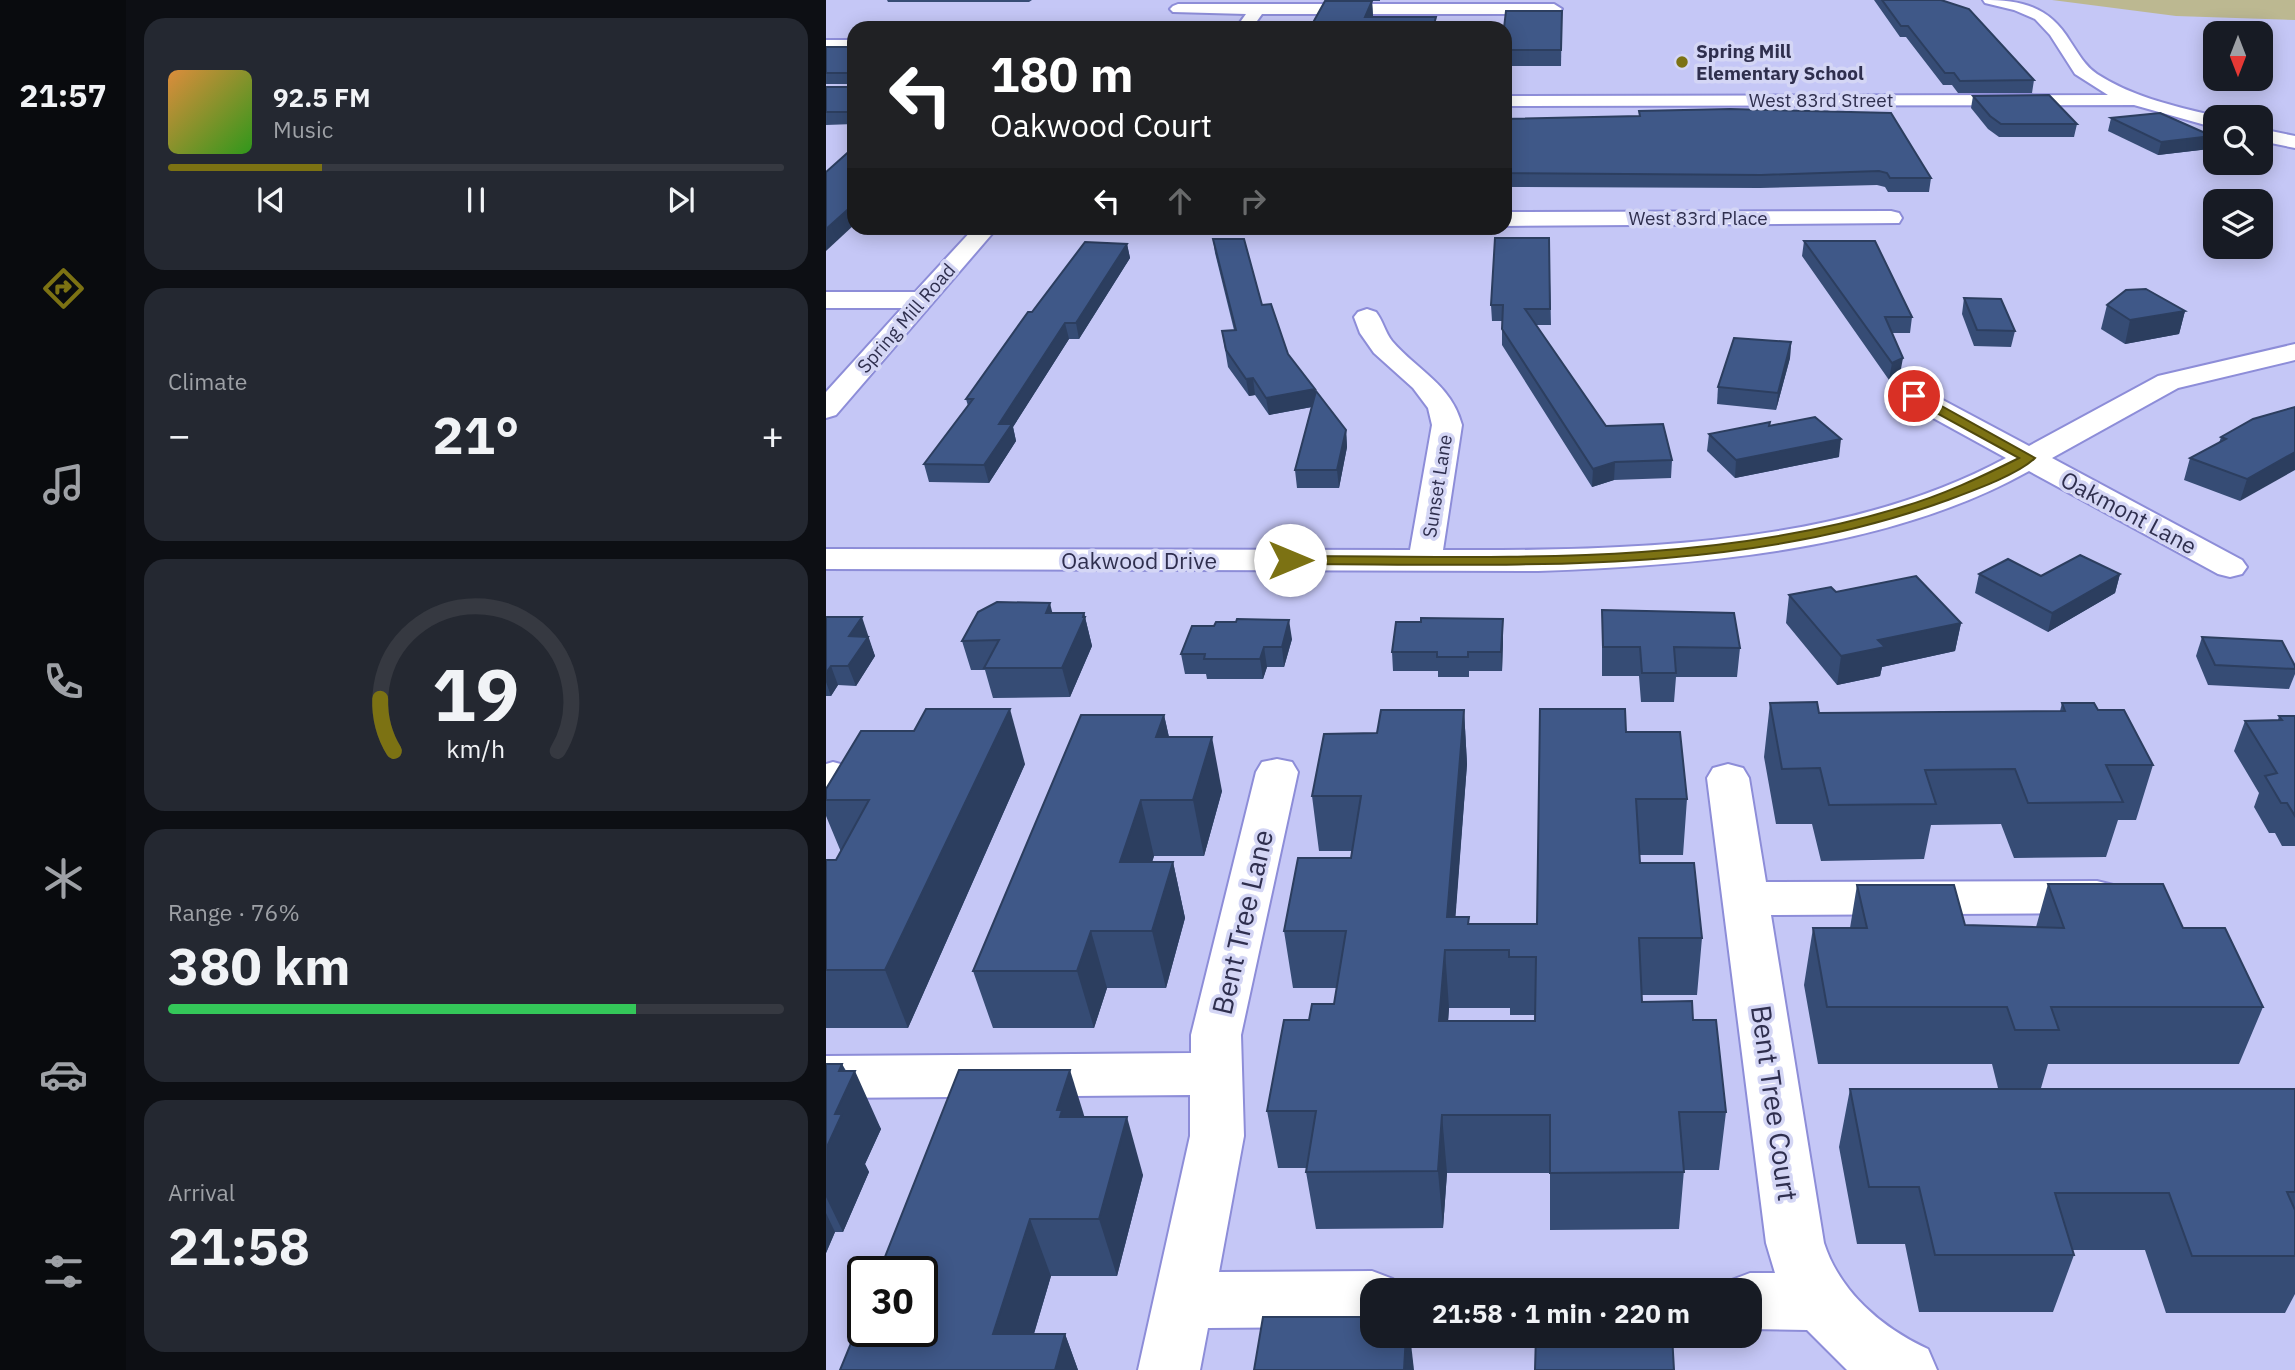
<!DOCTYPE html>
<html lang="en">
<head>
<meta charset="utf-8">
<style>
	:root { --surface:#171b24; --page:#242831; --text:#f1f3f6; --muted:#9ea1a6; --line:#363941; --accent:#7c7213 }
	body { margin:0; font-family:"IBM Plex Sans",sans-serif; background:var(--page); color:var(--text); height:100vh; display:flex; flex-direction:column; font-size:26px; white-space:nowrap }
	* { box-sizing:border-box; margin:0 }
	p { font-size:23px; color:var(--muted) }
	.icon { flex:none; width:38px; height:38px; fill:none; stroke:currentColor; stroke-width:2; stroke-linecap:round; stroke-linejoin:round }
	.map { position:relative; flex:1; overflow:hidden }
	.side { display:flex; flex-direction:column; gap:18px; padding:18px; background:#0d0f14; width:700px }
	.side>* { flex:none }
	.banner { position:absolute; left:21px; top:21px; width:665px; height:214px; border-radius:21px; box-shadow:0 4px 18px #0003; background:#202124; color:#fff; overflow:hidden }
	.needle { width:46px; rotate:180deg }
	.tools { position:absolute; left:1377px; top:21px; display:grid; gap:14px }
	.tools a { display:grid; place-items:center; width:70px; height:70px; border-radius:14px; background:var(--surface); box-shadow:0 4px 18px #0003; font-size:35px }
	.speed { position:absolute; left:21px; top:1256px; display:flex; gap:14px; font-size:35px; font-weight:700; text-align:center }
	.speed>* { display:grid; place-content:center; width:91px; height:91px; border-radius:50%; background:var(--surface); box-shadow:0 4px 18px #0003; line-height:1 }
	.speed .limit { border:4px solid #111; border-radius:10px; background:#fff; color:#111 }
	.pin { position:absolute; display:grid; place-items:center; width:60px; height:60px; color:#fff; margin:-30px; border:4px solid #fff; border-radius:50%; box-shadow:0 2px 7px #0007 }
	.me { position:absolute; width:77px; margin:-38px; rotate:90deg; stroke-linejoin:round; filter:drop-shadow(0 0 5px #0008) }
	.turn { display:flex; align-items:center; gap:24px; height:147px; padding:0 28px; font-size:32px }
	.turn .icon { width:91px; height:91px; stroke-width:2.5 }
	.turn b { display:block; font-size:49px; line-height:60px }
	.lanes { display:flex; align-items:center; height:66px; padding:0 28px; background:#0003; justify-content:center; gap:35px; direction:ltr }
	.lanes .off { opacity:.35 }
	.big { font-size:52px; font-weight:700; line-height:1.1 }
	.side .card { flex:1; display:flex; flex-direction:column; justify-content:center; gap:10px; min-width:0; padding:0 24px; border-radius:21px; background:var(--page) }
	.side .dial { align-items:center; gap:0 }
	.dial svg { height:182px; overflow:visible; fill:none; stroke:var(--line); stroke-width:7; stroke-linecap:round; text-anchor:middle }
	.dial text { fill:var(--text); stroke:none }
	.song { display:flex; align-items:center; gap:21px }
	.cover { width:84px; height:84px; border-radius:10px; background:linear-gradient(135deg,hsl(30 70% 55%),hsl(110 70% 35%)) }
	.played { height:7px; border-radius:4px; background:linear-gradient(90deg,var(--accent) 25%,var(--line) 25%) }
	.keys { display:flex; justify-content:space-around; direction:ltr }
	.heat { display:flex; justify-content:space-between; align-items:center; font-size:38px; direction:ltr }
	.charge { height:10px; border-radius:5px; background:linear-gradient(90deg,#34c759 76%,var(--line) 0) }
	.trip { position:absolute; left:534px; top:1278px; width:402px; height:70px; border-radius:21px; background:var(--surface); box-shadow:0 4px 18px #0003; font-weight:700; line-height:70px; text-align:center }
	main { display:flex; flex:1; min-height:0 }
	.menu { display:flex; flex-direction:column; width:126px; justify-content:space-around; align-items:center; background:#090b0e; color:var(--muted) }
	.menu .icon { width:49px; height:49px }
	.menu .current { color:var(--accent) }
	.menu b { font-size:32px; color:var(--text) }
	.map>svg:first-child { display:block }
</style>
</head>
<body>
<main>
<nav class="menu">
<b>21:57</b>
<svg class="icon current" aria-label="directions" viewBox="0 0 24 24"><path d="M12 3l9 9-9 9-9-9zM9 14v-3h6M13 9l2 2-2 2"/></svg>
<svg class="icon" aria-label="music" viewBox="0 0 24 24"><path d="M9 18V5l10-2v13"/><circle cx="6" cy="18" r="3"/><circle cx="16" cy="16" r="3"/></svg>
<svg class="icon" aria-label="phone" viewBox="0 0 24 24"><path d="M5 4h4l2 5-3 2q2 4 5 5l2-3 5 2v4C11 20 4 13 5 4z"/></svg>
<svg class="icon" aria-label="climate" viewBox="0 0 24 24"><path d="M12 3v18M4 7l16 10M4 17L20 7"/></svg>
<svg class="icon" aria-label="car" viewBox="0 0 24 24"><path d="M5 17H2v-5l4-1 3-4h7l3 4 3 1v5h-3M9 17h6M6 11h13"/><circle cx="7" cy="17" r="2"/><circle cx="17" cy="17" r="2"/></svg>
<svg class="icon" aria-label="filters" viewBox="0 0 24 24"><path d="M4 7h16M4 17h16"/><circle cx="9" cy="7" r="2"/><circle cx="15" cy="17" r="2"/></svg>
</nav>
<section class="side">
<div class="card">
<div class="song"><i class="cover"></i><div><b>92.5 FM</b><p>Music</p></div></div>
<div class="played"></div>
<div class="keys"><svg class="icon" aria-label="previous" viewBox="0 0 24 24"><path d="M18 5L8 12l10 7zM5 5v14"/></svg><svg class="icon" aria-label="pause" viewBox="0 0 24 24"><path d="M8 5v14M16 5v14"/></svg><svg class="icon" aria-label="next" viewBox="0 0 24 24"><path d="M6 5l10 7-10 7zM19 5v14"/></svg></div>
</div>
<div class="card"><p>Climate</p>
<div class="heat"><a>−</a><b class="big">21°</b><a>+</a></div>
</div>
<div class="card dial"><svg viewBox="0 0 100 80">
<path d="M14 69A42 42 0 1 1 86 69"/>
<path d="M14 69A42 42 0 0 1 8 46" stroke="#7c7213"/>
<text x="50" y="56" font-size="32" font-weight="700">19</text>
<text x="50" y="72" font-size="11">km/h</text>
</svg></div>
<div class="card"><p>Range · 76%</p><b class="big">380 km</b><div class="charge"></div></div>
<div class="card"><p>Arrival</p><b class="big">21:58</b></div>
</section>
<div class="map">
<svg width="1469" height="1370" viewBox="0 0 1469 1370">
	<rect width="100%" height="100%" fill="#c5c7f6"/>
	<path fill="#bcb891" d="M1226,0H1469V20L1350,16Z"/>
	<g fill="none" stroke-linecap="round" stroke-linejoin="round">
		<defs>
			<g id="minor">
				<path d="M1157,0C1195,0 1223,6 1244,41C1252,53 1259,66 1271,74C1308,98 1352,107 1394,117H1390V128L1308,105L679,106V96L1282,95L1249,74L1224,35L1209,19L1188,10L1159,3Z"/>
				<path d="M352,4H728L736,9L728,14H436L426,28H410L420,14L347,12L344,9L347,6Z"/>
				<rect x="0" y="40" width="28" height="10"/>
				<path d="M1435,129L1469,136V148L1435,141Z"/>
				<path d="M1065,211L1073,213L1076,218L1073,223L679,226V212Z"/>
				<path d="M148,228H171L10,415L0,418V392L76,308H0V292H89Z"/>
				<path d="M541,309L550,312C557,321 559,332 566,341C592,371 625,384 636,425L617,550C800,551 1016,547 1180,458L1078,402L1074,396L1078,390L1088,387L1098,390L1203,446L1332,376L1469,344V360L1352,388L1226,458L1416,560L1421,567L1416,574L1404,577L1392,574L1203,471C1060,551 873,565 712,571L0,569V549L584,550L606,425L602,408L587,388L548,353L534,333L528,317L532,312Z"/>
				<path d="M451,759L466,762L472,772L415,1035L418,1136L393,1272L546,1271L567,1279L572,1290H546V1327L382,1328L374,1370H312L364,1136V1095L0,1098V1056L365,1053V1035L430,772L436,762Z"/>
				<path d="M7,762L22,766L28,776L15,797L0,801V764Z"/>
				<path d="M902,764L917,768L923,778L940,882L1271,881L1287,885L1294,897L1287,909L1271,913L945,915L998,1243C1014,1292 1056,1328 1102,1349L1111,1370H1021L981,1330L924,1329V1290H899L903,1281L924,1273H949L940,1243L881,778L887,768Z"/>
			</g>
		</defs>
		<use href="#minor" stroke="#8d8dd8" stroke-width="4"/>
		<use href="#minor" fill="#fff" fill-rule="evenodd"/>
	</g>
	<g fill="#364c75" fill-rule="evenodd">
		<path d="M61,0H206L203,2H62Z"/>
		<path d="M508,0H554V1H546L547,17L484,28Z"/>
		<path d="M1048,0H1115L1208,80L1206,93H1132L1126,85H1117L1080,37H1074Z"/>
		<path d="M736,11L735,66H679V28Z"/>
		<path d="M0,47H28V124L0,125V87H25V84H0Z"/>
		<path d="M1147,96L1251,124L1248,137H1173L1162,129L1145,108Z"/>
		<path d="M813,111L1105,178L1103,192H1062L1059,187L1051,185L934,188L679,187V119L813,116Z"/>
		<path d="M1285,118L1386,136L1383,149L1332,155L1282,131Z"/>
		<path d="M723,238L725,325H710L780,426L846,460L845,478L788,480L766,487L676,345V321H666L665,305Z"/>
		<path d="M387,239L436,305L462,354L489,393L520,430L521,447L513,488H471L469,470L486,407L443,415L429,395L423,396L402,367L396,331L408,330L389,253Z"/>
		<path d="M978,241L1086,317L1084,333H1066L1074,374L1063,380L976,256Z"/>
		<path d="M301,244L304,258L253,339H243L187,427L190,441L163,483L103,482L98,464L142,406L140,399Z"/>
		<path d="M1138,298L1189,331L1185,347L1148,346L1136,314Z"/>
		<path d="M1281,305L1359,311L1353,334L1299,344L1275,329Z"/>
		<path d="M965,342L964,358L950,410L891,404L892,387Z"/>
		<path d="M1469,407L1414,501L1358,480L1364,458L1393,443L1395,437Z"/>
		<path d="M944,422L943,426L1013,457L909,478L881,451L883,434Z"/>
		<path d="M1153,574L1215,576L1294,574L1289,593L1222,632L1149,593Z"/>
		<path d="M1010,592L1135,623L1129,651L1056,667L1054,676L1011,685L960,623L963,595Z"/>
		<path d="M776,610L914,648L911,677H850L848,702H815L813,676H776Z"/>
		<path d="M227,613H258L266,646L244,697L167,698L159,670H145L136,641Z"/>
		<path d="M0,617L43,637L42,638L49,656L30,686L12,685L5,696H0Z"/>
		<path d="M677,619V639L676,671H643V677H612V671H567L566,652L595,622Z"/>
		<path d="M1376,637L1469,666V674L1463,689L1382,685L1370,656Z"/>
		<path d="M466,639L458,667H441L437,679H381L380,674H359L355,654Z"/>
		<path d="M944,703L993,713L1234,711L1236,703L1272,710L1327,765L1310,820H1292L1280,857L1188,858L1175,824L1105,825L1098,859L995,861L986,824H950L938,757Z"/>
		<path d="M638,710L641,764L629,917H643V924H711L800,732L861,799L857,855H813L814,863L876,938L871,995H816V1002L867,1020L900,1112L893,1170H858L853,1229L724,1230V1173H621L617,1228L490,1229L480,1172L481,1168H452L441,1111L483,1020L508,1004L511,988H467L458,931L525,858L526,851H493L486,796L551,733ZM623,1008H684V1015H709V1021H622Z"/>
		<path d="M338,715L343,737L396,791L378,856H328L326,862H347L359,918L340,988H281L268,1028H167L147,971Z"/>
		<path d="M1453,716H1469V846H1456L1449,833H1443L1428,807L1433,793L1408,751L1419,721L1452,720Z"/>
		<path d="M199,764L82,1028H0V860H10L15,852L0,816V789Z"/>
		<path d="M1222,884L1357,928L1437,1007L1413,1064H1222L1215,1088H1172L1166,1064H992L978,985L987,928H1024L1031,885L1139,925L1210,927Z"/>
		<path d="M0,1064H16L55,1129L39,1164L43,1172L17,1232H9L0,1253Z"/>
		<path d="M1024,1089H1469V1294L1459,1313H1340L1319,1250H1246L1248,1255L1227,1312H1093L1079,1244H1031L1013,1147Z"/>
		<path d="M258,1117L317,1175L291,1276H225L208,1334H239L252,1370H14Z"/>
	</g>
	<g fill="#2c3e5f">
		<path d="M546,1L547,17L542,28L539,17Z"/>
		<path d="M1386,136L1383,149L1332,155L1335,142Z"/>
		<path d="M28,204V225L0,251V229Z"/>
		<path d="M301,244L304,258L253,339L250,323Z"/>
		<path d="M1359,311L1353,334L1299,344L1304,320Z"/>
		<path d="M239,323L243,339L187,427L190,441L163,483L158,465L173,424Z"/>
		<path d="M965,342L964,358L950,410L952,393Z"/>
		<path d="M1077,358L1074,374L1063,380L1066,363Z"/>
		<path d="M427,378L429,395L423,396L420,379Z"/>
		<path d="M489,389L491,406L443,415L440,398Z"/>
		<path d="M520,430L521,447L513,488L511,470Z"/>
		<path d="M1015,439L1013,457L909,478L910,460Z"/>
		<path d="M1469,452V470L1414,501L1421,479Z"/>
		<path d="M789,462L788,480L766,487L767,469Z"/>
		<path d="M1294,574L1289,593L1222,632L1226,613Z"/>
		<path d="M224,603L231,632L220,613Z"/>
		<path d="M258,613L266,646L244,697L236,668Z"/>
		<path d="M36,617L49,656L30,686L22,666L23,636Z"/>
		<path d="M677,619V639L676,671L675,652Z"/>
		<path d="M463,620L466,639L458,667L456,647Z"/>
		<path d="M1135,623L1129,651L1056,667L1054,676L1011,685L1015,656L1052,640Z"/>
		<path d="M438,647L441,667L437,679L434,659Z"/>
		<path d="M5,666L12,685L5,696L0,682V673Z"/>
		<path d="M184,709L199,764L82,1028L59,970Z"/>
		<path d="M638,710L641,764L627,950L621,917Z"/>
		<path d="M338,715L350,769L330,737Z"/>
		<path d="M386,737L396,791L378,856L367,800Z"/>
		<path d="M315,800L328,856L308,918L294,862Z"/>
		<path d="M347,862L359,918L340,988L326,931Z"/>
		<path d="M265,931L281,988L268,1028L251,971Z"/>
		<path d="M619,950L623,1008L618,1078L613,1021Z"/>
		<path d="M16,1064L24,1082L29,1071L55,1129L39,1164L43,1172L17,1232L0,1197V1149L13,1071Z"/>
		<path d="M244,1070L262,1128L250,1167L231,1110Z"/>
		<path d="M616,1115L621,1173L617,1228L612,1171Z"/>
		<path d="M301,1117L317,1175L291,1276L273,1219Z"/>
		<path d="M0,1213L9,1232L0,1253Z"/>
		<path d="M204,1219L225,1276L197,1370L167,1334Z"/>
		<path d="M239,1334L252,1370H229Z"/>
		<path d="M580,1335H584L588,1370H578Z"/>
	</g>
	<g fill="#3f5888" stroke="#2c3e5f" stroke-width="2" fill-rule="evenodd">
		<path d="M1056,0H1115L1143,9L1208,80L1134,81L1128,73H1119L1082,26H1075Z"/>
		<path d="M499,1H546L539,17H610L607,28H484Z"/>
		<path d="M680,11H736L735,50H679V28H678Z"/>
		<path d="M0,47H28V111L27,112H0V87H25L27,75L25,73H0Z"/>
		<path d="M1223,95L1251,124H1175L1164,116L1147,96Z"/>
		<path d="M904,109L1065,113L1105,178H1064L1061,173L1053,171L935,175L679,173V119L814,116L813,111Z"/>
		<path d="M1334,113L1386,136L1335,142L1285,118Z"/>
		<path d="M28,147V204L0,229V172Z"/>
		<path d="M669,238H723L724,309H699L780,426L837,424L846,460L789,462L767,469L676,329L677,305H665Z"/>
		<path d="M387,239H418L436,305L445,304L462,354L489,389L440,398L427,378L420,379L400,350L396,331L410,330Z"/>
		<path d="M978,241H1049L1086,317H1059L1077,358L1066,363Z"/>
		<path d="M259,242L301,244L250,323H239L173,424H186L158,465L98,464L147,399H140L202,312H206Z"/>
		<path d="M1320,289L1359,311L1304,320L1281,305L1300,290Z"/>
		<path d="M1138,298L1175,299L1189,331L1151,330Z"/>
		<path d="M908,338L965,342L952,393L892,387Z"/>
		<path d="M490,391L520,430L511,470H469Z"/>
		<path d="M1469,407V452L1421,479L1364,458L1400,439L1395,437L1427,419Z"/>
		<path d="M989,417L1015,439L910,460L883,434L944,422L943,426Z"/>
		<path d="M1254,555L1294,574L1226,613L1153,574L1182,559L1215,576Z"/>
		<path d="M1090,576L1135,623L1052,640L1059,647L1015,656L963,595L1005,587L1010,592Z"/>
		<path d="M171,602L224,603L220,613H258L257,617H259L236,668H158L173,640L136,641L152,612Z"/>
		<path d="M776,610L908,613L914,648L848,647L850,673H816L814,647H777Z"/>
		<path d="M0,617H36L23,636L42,637L22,666H5L0,673Z"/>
		<path d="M595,618L677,619L675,652H642V657H611V652H566L570,622H595Z"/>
		<path d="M411,619L463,620L456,647H438L434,659H378L379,654H355L366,626H388L390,622H410Z"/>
		<path d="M1376,637L1456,641L1469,666V669L1389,665Z"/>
		<path d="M991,702L993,713L1239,711L1236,703H1268L1272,710H1298L1327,765H1280L1297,802L1202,803L1189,769L1099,770L1110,804L1003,805L994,768L956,769L944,703Z"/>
		<path d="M100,709H184L59,970H0V860H10L43,800H0V789L35,731H88Z"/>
		<path d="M714,709H799L800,732H854L861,799H810L814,863H868L876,938H813L816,1002L866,1001L867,1020H890L900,1112H853L858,1172L724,1173V1115H616L612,1171L480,1172L490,1111H441L458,1020H483L486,1004H508L520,931H458L472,858H525L535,796H486L498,734L551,733L555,710H638L621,917H643L642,924H711ZM619,950H683V957H710L709,1021H613Z"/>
		<path d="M255,715H338L330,737H386L367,800H315L294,862H347L326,931H265L251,971H147Z"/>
		<path d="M1453,716H1469V816L1461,803H1455L1439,776L1451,773L1419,721L1456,720Z"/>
		<path d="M1222,884H1337L1357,928H1399L1437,1007H1225L1233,1030H1189L1181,1007H1001L987,928H1041L1031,885H1128L1139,925L1238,928Z"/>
		<path d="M0,1064H16L13,1071H29L9,1114H16L0,1149Z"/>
		<path d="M133,1070H244L231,1110H236L234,1117H301L273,1219H204L167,1334H239L229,1370H14L37,1314V1332H96V1272H53Z"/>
		<path d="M1024,1089H1469V1192H1461L1469,1210V1256H1366L1343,1193H1229L1248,1255H1109L1093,1187H1043Z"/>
		<path d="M437,1317H546V1335H580L578,1370H428Z"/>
		<path d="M710,1335H846L848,1370H709Z"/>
	</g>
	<path fill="#7c7213" stroke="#514a0c" stroke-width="2" d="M1083,393H1092L1209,458C1192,475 1143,492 1119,501C910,577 683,564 464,564L457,560L464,556C668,556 878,568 1076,507C1117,495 1155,477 1193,458L1083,398Z"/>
	<circle fill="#7c7213" stroke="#d4d6f5" stroke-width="2.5" cx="856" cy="62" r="7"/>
	<g text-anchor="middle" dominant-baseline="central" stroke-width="7" stroke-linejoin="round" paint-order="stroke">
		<g font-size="19" font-weight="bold" fill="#2f2f4e" stroke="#d4d6f5" text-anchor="start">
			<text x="870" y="51">Spring Mill<tspan x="870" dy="22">Elementary School</tspan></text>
		</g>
		<g font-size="19" fill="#2f2f4e" stroke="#d4d6f5">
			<text x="995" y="100">West 83rd Street</text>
			<text x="872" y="218">West 83rd Place</text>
			<text transform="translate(80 318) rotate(-49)">Spring Mill Road</text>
			<text transform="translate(611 486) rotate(-81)">Sunset Lane</text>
		</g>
		<g font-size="23" fill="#2f2f4e" stroke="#d4d6f5">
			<text transform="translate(1303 512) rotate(28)">Oakmont Lane</text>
			<text x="313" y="560">Oakwood Drive</text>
		</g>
		<g font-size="28" fill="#2f2f4e" stroke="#d4d6f5">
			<text transform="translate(416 922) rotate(-77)">Bent Tree Lane</text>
			<text transform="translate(949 1103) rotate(82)">Bent Tree Court</text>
		</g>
	</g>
</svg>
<div class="tools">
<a><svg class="needle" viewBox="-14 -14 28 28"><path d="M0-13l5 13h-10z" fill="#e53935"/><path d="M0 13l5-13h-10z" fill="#9ea1a6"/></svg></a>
<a><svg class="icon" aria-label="search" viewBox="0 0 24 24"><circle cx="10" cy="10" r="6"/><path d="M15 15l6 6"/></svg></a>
<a><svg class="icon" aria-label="layers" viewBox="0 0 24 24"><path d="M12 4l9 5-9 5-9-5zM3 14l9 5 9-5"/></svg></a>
</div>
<div class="speed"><div class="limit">30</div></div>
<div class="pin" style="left:1088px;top:396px;background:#d93025"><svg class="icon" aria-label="arrive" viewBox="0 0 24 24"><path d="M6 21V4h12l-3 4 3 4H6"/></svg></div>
<svg class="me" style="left:464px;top:560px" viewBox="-20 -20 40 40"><circle r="19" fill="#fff"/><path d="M0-13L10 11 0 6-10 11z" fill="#7c7213"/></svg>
<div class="trip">21:58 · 1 min · 220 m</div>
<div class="banner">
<div class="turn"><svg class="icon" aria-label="left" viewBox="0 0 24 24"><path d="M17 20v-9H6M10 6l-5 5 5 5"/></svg><div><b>180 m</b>Oakwood Court</div></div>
<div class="lanes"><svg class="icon" aria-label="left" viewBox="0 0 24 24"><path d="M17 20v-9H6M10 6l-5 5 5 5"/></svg><svg class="icon off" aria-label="ahead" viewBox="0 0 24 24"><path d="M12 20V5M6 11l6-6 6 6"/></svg><svg class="icon off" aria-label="right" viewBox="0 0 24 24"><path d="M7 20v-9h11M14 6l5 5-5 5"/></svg></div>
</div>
</div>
</main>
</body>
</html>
